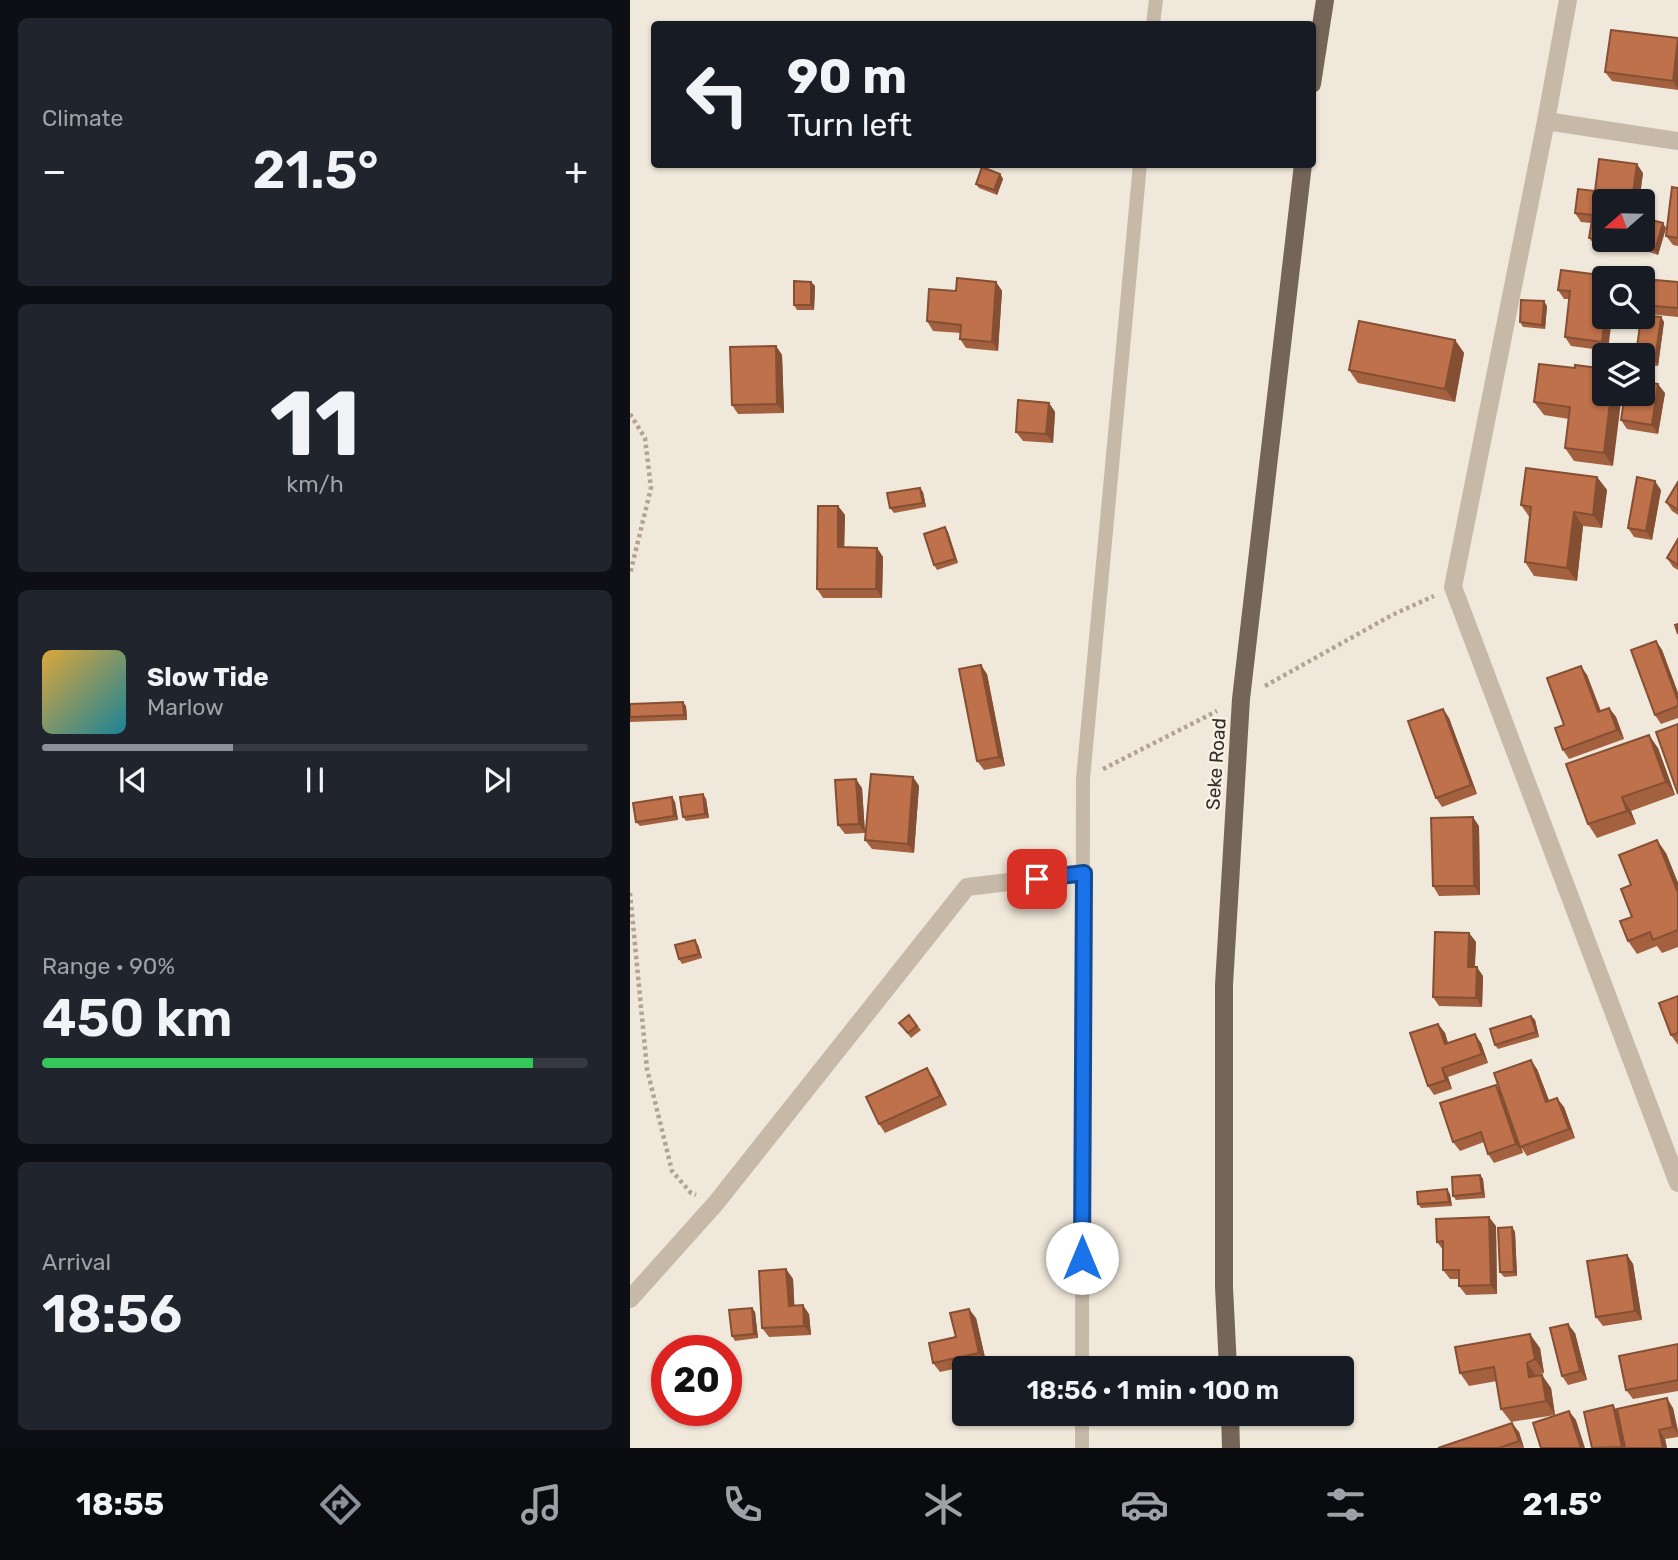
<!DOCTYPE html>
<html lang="en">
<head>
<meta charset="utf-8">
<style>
	:root { --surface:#171b24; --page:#20242c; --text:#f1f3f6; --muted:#9ea1a6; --line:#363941; --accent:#8c9099 }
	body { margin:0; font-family:Rubik,sans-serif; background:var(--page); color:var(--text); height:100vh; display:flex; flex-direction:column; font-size:26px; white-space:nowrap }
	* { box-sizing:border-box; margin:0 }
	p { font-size:23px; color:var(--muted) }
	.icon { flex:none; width:38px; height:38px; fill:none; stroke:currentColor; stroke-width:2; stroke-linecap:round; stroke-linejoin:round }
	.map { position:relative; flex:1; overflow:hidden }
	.panel { display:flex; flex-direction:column; gap:18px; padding:18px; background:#0d0f14; width:630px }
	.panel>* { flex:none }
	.banner { position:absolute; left:21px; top:21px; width:665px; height:147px; border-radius:7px; box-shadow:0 2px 5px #0004; background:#171b24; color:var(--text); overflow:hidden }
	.needle { width:46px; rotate:250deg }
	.buttons { position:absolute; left:962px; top:189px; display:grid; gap:14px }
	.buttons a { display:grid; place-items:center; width:63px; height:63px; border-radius:7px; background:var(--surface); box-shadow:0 2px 5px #0004; font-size:35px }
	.speed { position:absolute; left:21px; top:1335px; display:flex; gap:14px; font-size:35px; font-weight:700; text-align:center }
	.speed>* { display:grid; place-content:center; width:91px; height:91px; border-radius:50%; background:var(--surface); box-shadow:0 2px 5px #0004; line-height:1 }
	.speed .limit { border:10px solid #d22; background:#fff; color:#111 }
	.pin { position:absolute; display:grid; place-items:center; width:60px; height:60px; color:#fff; margin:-30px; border-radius:14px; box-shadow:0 4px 10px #0006 }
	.me { position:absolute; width:77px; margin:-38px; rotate:0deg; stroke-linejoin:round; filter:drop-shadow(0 0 5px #0008) }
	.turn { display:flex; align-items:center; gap:24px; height:147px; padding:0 21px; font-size:32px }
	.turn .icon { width:91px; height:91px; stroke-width:2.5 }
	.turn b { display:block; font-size:49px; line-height:60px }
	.big { font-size:52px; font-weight:600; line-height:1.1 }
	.panel .tile { flex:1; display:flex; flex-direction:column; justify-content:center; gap:10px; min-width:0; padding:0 24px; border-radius:10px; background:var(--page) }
	.panel .dial { align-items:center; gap:0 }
	.dial b { font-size:91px; line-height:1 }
	.song { display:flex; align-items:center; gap:21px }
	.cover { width:84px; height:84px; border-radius:10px; background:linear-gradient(135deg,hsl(40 70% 55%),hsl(190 70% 35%)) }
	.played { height:7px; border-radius:4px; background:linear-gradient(90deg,var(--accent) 35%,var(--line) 35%) }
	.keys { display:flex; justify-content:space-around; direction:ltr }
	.heat { display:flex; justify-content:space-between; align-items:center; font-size:38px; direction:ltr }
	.charge { height:10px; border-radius:5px; background:linear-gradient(90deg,#34c759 90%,var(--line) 0) }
	.trip { position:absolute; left:322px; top:1356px; width:402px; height:70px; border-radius:7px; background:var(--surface); box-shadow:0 2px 5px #0004; font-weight:600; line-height:70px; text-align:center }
	.menu { display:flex; height:112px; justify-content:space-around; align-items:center; background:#090b0e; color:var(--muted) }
	.menu .icon { width:49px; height:49px }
	.menu .selected { color:var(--accent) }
	.menu b { font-size:32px; color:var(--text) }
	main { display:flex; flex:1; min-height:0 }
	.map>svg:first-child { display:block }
</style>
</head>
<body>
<main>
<section class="panel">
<div class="tile"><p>Climate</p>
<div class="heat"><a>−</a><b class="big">21.5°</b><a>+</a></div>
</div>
<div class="tile dial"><b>11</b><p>km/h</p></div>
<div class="tile">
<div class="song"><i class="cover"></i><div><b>Slow Tide</b><p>Marlow</p></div></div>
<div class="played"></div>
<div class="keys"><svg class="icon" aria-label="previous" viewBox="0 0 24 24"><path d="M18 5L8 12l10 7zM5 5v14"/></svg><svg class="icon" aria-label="pause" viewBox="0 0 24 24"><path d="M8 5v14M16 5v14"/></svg><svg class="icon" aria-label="next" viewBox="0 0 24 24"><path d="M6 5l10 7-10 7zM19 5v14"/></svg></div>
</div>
<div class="tile"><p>Range · 90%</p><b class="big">450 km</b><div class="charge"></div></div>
<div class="tile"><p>Arrival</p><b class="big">18:56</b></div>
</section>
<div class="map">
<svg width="1048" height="1448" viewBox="0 0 1048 1448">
	<rect width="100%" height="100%" fill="#f0e8da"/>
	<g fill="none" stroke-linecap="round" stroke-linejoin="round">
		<g stroke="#b2a392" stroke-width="4.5" stroke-dasharray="3.5 3.5" stroke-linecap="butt">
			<path d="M0,414L15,438L21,488L0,574"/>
			<path d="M635,686L762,615L804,596"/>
			<path d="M473,769L587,711"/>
			<path d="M0,893L17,1069L42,1171L61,1193L66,1195"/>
		</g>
		<g stroke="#c7b9a7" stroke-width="14">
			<path d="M523,24L526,0"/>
			<path d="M452,1368L453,779L510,164"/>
			<path d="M452,1448V1414"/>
		</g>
		<g stroke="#c7b9a7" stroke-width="18">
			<path d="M938,0L916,121L823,587L1048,1183"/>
			<path d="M916,121L1048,141"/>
			<path d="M0,1299L86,1203L337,887L454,873"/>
		</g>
		<g stroke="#756559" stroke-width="18">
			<path d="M682,84L695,0"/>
			<path d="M598,1368L594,1287V985L611,699L673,164"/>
			<path d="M600,1414L601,1448"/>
		</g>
	</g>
	<g fill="#a36140">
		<path d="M1048,38V90L982,81L975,72Z"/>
		<path d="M1013,173L1003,252L966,247L959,238L961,223L951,222L945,213L965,191Z"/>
		<path d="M370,174L373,179L367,195L349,188L346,184Z"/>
		<path d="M1048,188V246L1043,245L1036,236Z"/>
		<path d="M1036,228L1028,255L1010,249L1006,244Z"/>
		<path d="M975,278L978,351L941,346L935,337L939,299H934L928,290Z"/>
		<path d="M181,282L185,286L184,310H167L164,305Z"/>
		<path d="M366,282L372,291L368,351L336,348L330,339L331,333L303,331L297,321L326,291Z"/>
		<path d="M1048,282V317L1019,314L1013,305Z"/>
		<path d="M917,306L915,329L893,327L890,322Z"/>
		<path d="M1031,317L1034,322L1028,366L1013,364V355Z"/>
		<path d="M825,340L834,353L825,402L728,383L719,370Z"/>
		<path d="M146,346L152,355L154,413L108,414L102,405Z"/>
		<path d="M945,368L983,466L944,461L935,448L939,419L914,415L904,402Z"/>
		<path d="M1035,393L1028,434L997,429L991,420Z"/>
		<path d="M419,403L425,412L423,443L393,441L386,432Z"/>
		<path d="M967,477L977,490L972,528L953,526L947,581L904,576L895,562L900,518L891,505Z"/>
		<path d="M1048,482V515L1042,511L1036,502Z"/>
		<path d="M1031,490L1022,540L1004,537L998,528Z"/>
		<path d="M293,492L296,507L264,513L260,508Z"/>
		<path d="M208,506L215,515L214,547L247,548L253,557L252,598H193L187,589Z"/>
		<path d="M315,527L318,532L328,563L307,570L304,565Z"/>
		<path d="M1048,539V570L1043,567L1037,558Z"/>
		<path d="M1026,641L1032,650L1048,693V718L1031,724L1025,715Z"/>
		<path d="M357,674L375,766L354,770L347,761Z"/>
		<path d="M957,675L971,711L979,708L986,717L994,739L939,759L933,750L934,725Z"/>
		<path d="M0,704L56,706L57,720L0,722Z"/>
		<path d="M813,709L819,718L847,794L812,807L806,798Z"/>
		<path d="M1028,748L1045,795L1001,811L1006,824L967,838L958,824Z"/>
		<path d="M283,777L289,786L284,853L242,849L235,840Z"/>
		<path d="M232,788L235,833L215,834L208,825Z"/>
		<path d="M73,794L76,799L79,818L56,821L53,817Z"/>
		<path d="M42,797L45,802L48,820L10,826L6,822Z"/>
		<path d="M849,826L850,895L809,896L803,886Z"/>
		<path d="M1036,853L1048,883V947L1032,953L1027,946L1007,954L998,941L1002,917L1001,885Z"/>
		<path d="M839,933L846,942L845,967L853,976L852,1007L809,1006L803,997Z"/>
		<path d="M68,945L72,958L52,964L49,959Z"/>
		<path d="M1048,996V1045L1041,1035Z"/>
		<path d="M279,1015L291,1030L281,1038L269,1023Z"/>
		<path d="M901,1016L905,1020L909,1037L868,1049L865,1045Z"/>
		<path d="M808,1024L815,1033L818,1043H851L858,1063L818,1077L822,1089L804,1095L798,1086Z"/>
		<path d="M907,1069L919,1101L934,1107L945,1138L897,1156L891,1147L893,1153L864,1163L858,1154L854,1142L830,1151L823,1142L870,1091Z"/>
		<path d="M303,1077L317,1105L255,1133L249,1124Z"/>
		<path d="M850,1175L853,1179L855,1198L826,1200L823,1196Z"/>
		<path d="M820,1194L822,1206L791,1208L788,1204Z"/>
		<path d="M866,1226L867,1294L836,1295L829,1286V1279H820L813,1270V1250L807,1242Z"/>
		<path d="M882,1227L885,1232L887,1276L874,1277L870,1272Z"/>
		<path d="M997,1255L1003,1264L1012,1320L973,1326L966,1317Z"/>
		<path d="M156,1269L163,1279L164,1305L179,1314L181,1335L139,1337L132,1328Z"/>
		<path d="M122,1308L125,1312L128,1338L105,1341L102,1336Z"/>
		<path d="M346,1318L356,1362L310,1372L303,1363L326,1337Z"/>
		<path d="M945,1333L957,1380L938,1385L932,1376Z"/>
		<path d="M1048,1344V1391L1003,1399L996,1390Z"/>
		<path d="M910,1348L914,1373L908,1375L921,1388L925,1415L881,1422L871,1409L867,1381L839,1386L830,1373Z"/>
		<path d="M1043,1408L1048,1430V1437L1035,1439L1037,1448H962L987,1411Z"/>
		<path d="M889,1432L894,1448H808Z"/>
	</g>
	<g fill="#854f34">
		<path d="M1048,38V89L1043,81Z"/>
		<path d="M1007,164L1013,173L1009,201H1002Z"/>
		<path d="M370,174L373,179L367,195L364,190Z"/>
		<path d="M1033,223L1036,228L1028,255L1025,250Z"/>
		<path d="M997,240H1004L1003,252L997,243Z"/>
		<path d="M181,282L185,286L184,310L181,305Z"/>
		<path d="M366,282L372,291L368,351L362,342Z"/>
		<path d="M914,301L917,306L915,329L912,325Z"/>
		<path d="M975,317H982L978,351L972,342Z"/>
		<path d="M1031,317L1034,322L1028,366L1025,361Z"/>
		<path d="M825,340L834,353L825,402L815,389Z"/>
		<path d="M146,346L152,355L154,413L147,404Z"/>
		<path d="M1028,384L1035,393L1028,434L1022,425Z"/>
		<path d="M981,394H992L983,466L974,453Z"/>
		<path d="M419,403L425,412L423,443L416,434Z"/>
		<path d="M967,477L977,490L972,528L963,515Z"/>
		<path d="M1025,481L1031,490L1022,540L1016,531Z"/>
		<path d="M290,488L293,492L296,507L293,503Z"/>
		<path d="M208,506L215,515L214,556L208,547Z"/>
		<path d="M944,512L953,526L947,581L937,568Z"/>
		<path d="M315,527L318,532L328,563L325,559Z"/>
		<path d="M247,548L253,557L252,598L246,589Z"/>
		<path d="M1026,641L1032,650L1048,693V701Z"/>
		<path d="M351,665L357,674L375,766L369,757Z"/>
		<path d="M951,666L957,675L974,721L968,712Z"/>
		<path d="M53,702L56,706L57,720L54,715Z"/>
		<path d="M979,708L986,717L994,739L987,730Z"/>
		<path d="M813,709L819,718L847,794L841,785Z"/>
		<path d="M1019,735L1028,748L1045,795L1036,782Z"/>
		<path d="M283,777L289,786L284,853L278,844Z"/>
		<path d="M226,779L232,788L235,833L229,824Z"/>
		<path d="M73,794L76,799L79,818L75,814Z"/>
		<path d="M42,797L45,802L48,820L44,816Z"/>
		<path d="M992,797L1001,811L1006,824L997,811Z"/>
		<path d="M843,817L849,826L850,895L844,886Z"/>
		<path d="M1027,840L1036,853L1048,883V893Z"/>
		<path d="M839,933L846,942L844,976L838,967Z"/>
		<path d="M65,940L68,945L72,958L69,954Z"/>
		<path d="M847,967L853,976L852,1007L846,998Z"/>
		<path d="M901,1016L905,1020L909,1037L906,1032Z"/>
		<path d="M808,1024L815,1033L821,1053L815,1044Z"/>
		<path d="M845,1034L851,1043L858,1063L852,1054Z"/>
		<path d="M901,1060L907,1069L923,1111L916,1102Z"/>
		<path d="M297,1068L303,1077L317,1105L310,1096Z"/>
		<path d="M812,1068L818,1077L822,1089L816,1080Z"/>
		<path d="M866,1085L872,1094L893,1153L886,1144Z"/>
		<path d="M927,1098L934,1107L945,1138L939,1129Z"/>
		<path d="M850,1175L853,1179L855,1198L852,1193Z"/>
		<path d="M817,1189L820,1194L822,1206L819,1202Z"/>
		<path d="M859,1217L866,1226L867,1294L861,1285Z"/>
		<path d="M882,1227L885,1232L887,1276L884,1272Z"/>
		<path d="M997,1255L1003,1264L1012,1320L1005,1311Z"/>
		<path d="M156,1269L163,1279L165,1315L159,1306Z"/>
		<path d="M173,1305L179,1314L181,1335L174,1326Z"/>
		<path d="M122,1308L125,1312L128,1338L124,1334Z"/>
		<path d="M339,1309L346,1318L356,1362L349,1353Z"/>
		<path d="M938,1324L945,1333L957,1380L950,1371Z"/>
		<path d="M900,1334L910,1348L914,1373L905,1359Z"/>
		<path d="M897,1363L906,1376L899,1377Z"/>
		<path d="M912,1375L921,1388L925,1415L916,1401Z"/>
		<path d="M1037,1398L1043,1408L1048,1434L1043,1427Z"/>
		<path d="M983,1405L990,1415L997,1448L992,1447Z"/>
		<path d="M939,1411L946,1420L955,1448H951Z"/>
		<path d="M882,1423L889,1432L894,1448L889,1441Z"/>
		<path d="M1029,1430L1035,1439L1037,1448H1033Z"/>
	</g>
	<g fill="#be714a" stroke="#854f34" stroke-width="2">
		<path d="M981,30L1048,38L1043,81L975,72Z"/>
		<path d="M969,159L1007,164L1002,201H975V240H997V243L959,238L963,215L945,213L948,189L965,191Z"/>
		<path d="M352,167L370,174L364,190L346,184Z"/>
		<path d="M1042,187L1048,188V238L1036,236Z"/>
		<path d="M1014,218L1033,223L1025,250L1006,244L1008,240H1013V221Z"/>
		<path d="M931,270L994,278H975V317L972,342L935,337L940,291L928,290Z"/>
		<path d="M327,278L366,282L362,342L330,339L331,325L297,321L299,289L326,291Z"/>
		<path d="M1014,279L1048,282V308L1013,305Z"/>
		<path d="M164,281L181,282V305H164Z"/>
		<path d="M891,300L914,301L912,325L890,322Z"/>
		<path d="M1013,315L1031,317L1025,361L1013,360V355H1006L1011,317H1013Z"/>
		<path d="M729,321L825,340L815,389L719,370Z"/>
		<path d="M146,346L147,404L102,405L100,347Z"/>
		<path d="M909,364L945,368V365L975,369V394H981L974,453L935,448L940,407L904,402Z"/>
		<path d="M1013,381L1028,384L1022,425L991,420L995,394H1013Z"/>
		<path d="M388,400L419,403L416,434L386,432Z"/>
		<path d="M896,468L967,477L963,515L944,512L937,568L895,562L901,507L891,505Z"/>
		<path d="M1007,477L1025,481L1016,531L998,528Z"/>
		<path d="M1048,482V510L1036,502Z"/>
		<path d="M290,488L293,503L260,508L257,493Z"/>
		<path d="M188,506H208V547L247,548L246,589H187Z"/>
		<path d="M315,527L325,559L304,565L294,534Z"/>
		<path d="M1048,539V565L1037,558Z"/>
		<path d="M1048,624V634L1045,625Z"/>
		<path d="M1026,641L1048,701V706L1025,715L1001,650Z"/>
		<path d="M351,665L369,757L347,761L329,669Z"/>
		<path d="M951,666L968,712L979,708L987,730L933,750L925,728L934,725L917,678Z"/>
		<path d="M53,702L54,715L0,717V704Z"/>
		<path d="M813,709L841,785L806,798L778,721Z"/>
		<path d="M1048,724V794L1026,732Z"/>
		<path d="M1019,735L1036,782L992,797L997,811L958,824L936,764Z"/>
		<path d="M241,774L283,777L278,844L235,840Z"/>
		<path d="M226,779L229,824L208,825L205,780Z"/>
		<path d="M73,794L75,814L53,817L50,797Z"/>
		<path d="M42,797L44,816L6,822L3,803Z"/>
		<path d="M843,817L844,886H803L801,818Z"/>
		<path d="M1027,840L1048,893V930L1023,940L1020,932L998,941L990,921L1002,917L991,889L1001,885L989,855Z"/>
		<path d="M805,932L839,933L838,967H847L846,998L803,997Z"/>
		<path d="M65,940L69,954L49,959L45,945Z"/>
		<path d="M1048,996V1033L1041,1035L1029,1003Z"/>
		<path d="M279,1015L287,1026L278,1033L269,1023Z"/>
		<path d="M901,1016L906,1032L865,1045L860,1029Z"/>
		<path d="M808,1024L815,1044L845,1034L852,1054L812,1068L816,1080L798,1086L780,1033Z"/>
		<path d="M901,1060L916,1102L927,1098L939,1129L890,1147L864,1073Z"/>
		<path d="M297,1068L310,1096L249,1124L236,1097Z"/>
		<path d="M866,1085L886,1144L858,1154L851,1132L823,1142L810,1103Z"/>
		<path d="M850,1175L852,1193L823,1196L822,1177Z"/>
		<path d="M817,1189L819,1202L788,1204L787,1192Z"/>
		<path d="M859,1217L861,1285L829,1286V1270H813V1241L807,1242L806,1219Z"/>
		<path d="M882,1227L884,1272H870L868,1228Z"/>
		<path d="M997,1255L1005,1311L966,1317L957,1261Z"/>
		<path d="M156,1269L159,1306L173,1305L174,1326L132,1328L129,1271Z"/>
		<path d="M122,1308L124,1334L102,1336L99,1310Z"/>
		<path d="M339,1309L349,1353L303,1363L299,1343L326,1337L320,1313Z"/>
		<path d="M938,1324L950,1371L932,1376L920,1328Z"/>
		<path d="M900,1334L905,1359L897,1363L899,1377L912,1375L916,1401L871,1409L864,1367L830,1373L825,1347Z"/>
		<path d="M1048,1344V1380L996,1390L989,1356Z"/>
		<path d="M1037,1398L1043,1427L1029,1430L1033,1448H995L987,1409Z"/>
		<path d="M983,1405L992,1447L962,1448L954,1412Z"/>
		<path d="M939,1411L951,1448H911L903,1423Z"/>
		<path d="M882,1423L889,1441L869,1448H808Z"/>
	</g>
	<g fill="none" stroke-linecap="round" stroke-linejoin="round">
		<defs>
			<path id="route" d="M407,879L454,873L452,1258"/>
		</defs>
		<use href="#route" stroke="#114b97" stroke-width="18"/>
		<use href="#route" stroke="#1a73e8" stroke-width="12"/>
	</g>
	<g text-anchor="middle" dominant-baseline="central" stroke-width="5" stroke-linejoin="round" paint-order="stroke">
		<g font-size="19" fill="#342c27" stroke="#f8f1e6">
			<text transform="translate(586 764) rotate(-86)">Seke Road</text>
		</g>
	</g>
</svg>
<div class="buttons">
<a><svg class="needle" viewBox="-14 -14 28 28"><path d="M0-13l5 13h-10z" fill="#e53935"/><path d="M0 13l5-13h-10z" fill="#9ea1a6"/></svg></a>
<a><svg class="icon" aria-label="search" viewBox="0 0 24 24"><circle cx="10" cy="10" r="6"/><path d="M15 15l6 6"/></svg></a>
<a><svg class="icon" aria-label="layers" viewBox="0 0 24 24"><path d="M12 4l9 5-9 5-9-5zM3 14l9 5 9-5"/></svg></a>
</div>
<div class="speed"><div class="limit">20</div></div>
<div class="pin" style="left:407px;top:879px;background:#d93025"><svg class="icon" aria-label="arrive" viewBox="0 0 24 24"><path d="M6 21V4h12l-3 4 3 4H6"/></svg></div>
<svg class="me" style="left:452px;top:1258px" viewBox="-20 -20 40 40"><circle r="19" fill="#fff"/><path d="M0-13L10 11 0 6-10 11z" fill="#1a73e8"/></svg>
<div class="trip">18:56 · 1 min · 100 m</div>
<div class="banner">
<div class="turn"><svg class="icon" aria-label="left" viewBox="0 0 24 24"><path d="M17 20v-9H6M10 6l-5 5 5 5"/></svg><div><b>90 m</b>Turn left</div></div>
</div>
</div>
</main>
<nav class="menu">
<b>18:55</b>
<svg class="icon selected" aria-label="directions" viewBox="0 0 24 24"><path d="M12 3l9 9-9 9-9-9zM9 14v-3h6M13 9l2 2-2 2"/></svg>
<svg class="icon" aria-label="music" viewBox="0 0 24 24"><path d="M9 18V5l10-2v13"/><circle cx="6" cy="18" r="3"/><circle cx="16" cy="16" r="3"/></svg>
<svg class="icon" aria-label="phone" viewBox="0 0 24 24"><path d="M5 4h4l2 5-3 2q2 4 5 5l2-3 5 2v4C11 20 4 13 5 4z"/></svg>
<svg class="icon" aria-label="climate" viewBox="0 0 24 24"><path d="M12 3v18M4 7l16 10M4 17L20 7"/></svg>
<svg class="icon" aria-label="car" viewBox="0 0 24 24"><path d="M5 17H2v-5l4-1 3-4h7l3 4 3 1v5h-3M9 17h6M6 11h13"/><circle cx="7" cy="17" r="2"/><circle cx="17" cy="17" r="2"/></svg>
<svg class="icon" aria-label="filters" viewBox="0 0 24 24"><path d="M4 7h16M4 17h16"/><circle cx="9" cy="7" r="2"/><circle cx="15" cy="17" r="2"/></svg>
<b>21.5°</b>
</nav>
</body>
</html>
